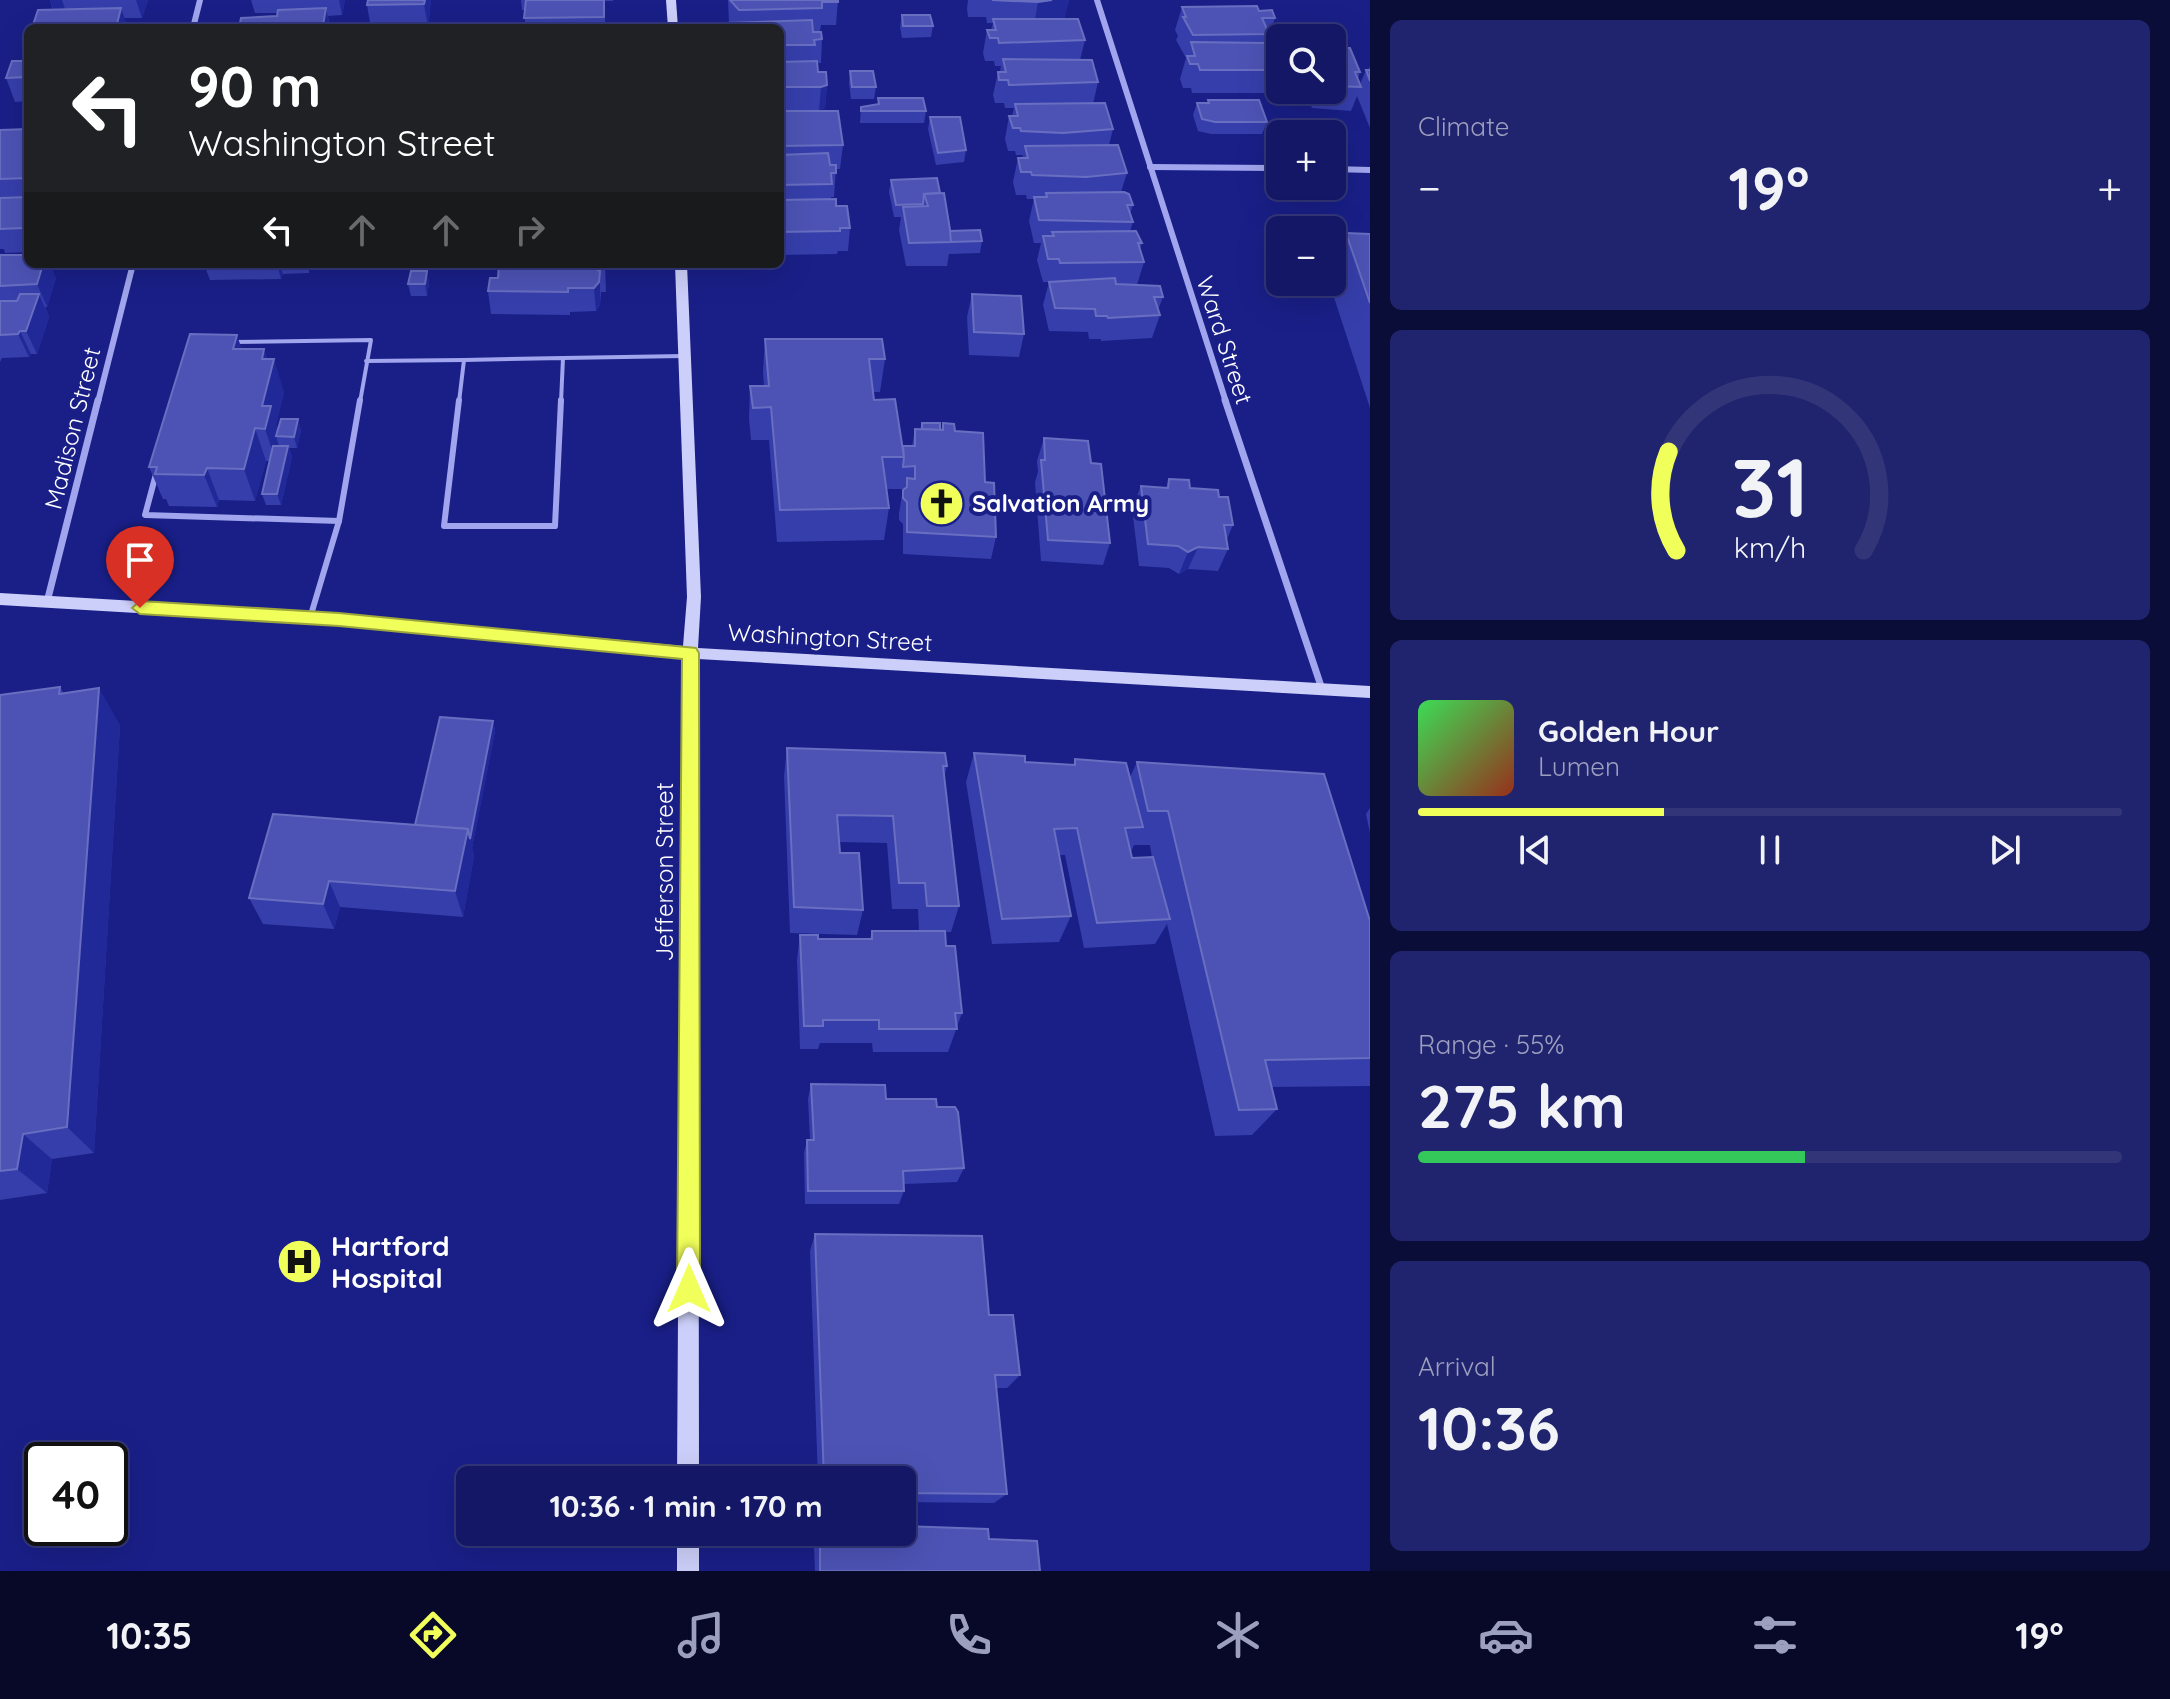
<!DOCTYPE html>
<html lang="en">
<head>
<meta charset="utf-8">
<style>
	:root { --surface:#131765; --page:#20246e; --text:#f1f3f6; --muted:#9d9fbf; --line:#323679; --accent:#f1ff5b }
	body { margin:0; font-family:Quicksand,sans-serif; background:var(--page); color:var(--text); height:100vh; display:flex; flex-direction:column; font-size:30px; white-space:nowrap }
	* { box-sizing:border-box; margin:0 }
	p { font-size:26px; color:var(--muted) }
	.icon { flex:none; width:44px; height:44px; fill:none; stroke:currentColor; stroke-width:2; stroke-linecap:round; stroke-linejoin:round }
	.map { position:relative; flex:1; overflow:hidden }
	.details { display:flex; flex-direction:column; gap:20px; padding:20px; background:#0a0d38; width:800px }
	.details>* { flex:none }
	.banner { position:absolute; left:24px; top:24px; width:760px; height:244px; border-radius:12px; box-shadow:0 8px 32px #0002,0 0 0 2px var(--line); background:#202124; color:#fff; overflow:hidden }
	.buttons { position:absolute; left:1266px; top:24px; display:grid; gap:16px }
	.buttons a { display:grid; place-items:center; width:80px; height:80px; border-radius:12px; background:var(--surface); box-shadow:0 8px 32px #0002,0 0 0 2px var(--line); font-size:40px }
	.speed { position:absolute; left:24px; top:1442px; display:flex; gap:16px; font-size:40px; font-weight:700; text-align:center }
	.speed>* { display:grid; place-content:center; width:104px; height:104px; border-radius:50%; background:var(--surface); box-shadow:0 8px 32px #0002,0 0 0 2px var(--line); line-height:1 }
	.speed .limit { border:4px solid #111; border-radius:12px; background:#fff; color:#111 }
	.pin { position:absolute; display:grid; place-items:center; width:68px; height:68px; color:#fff; margin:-82px -34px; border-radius:50% 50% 50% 0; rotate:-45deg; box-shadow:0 0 8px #0007 }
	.pin .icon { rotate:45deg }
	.me { position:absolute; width:88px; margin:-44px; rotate:0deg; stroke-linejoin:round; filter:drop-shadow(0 0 6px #0008) }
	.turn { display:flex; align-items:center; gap:28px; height:168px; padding:0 32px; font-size:36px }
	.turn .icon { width:104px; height:104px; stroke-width:2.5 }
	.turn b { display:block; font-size:56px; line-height:68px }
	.lanes { display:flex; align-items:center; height:76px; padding:0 32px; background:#0003; justify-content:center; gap:40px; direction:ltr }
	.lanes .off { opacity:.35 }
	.big { font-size:60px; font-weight:700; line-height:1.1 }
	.details .widget { flex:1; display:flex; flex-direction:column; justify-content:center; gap:12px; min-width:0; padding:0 28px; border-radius:12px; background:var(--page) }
	.details .dial { align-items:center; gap:0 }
	.dial svg { height:208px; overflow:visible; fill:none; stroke:var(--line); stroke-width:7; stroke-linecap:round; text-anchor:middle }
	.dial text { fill:var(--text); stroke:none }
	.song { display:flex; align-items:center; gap:24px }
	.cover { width:96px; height:96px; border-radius:12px; background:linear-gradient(135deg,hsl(130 70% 55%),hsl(10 70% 35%)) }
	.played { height:8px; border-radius:4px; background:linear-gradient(90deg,var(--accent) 35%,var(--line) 35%) }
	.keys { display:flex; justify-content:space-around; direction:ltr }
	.heat { display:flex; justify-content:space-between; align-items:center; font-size:44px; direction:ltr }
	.charge { height:12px; border-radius:6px; background:linear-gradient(90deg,#34c759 55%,var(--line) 0) }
	.trip { position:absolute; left:456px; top:1466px; width:460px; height:80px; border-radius:12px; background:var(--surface); box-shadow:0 8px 32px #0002,0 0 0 2px var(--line); font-weight:700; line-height:80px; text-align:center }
	.dock { display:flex; height:128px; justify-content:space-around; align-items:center; background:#080928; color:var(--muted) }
	.dock .icon { width:56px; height:56px }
	.dock .selected { color:var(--accent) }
	.dock b { font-size:36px; color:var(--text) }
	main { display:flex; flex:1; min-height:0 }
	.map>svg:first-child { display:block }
</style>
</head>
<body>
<main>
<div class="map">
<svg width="1370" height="1571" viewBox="0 0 1370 1571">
	<rect width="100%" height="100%" fill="#191f87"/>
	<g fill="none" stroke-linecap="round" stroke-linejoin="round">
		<g stroke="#a0a5ed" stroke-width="4">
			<path d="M231,342L371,340L360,402"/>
			<path d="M563,358L683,356"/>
			<path d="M464,360L563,358L561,402"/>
			<path d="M366,361L464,360"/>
			<path d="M459,402L464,360"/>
		</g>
		<g stroke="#a0a5ed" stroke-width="6">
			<path d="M459,400L444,526H555L561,400"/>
			<path d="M156,474L145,515L339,521"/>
			<path d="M310,618L339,521L360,400"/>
		</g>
		<g stroke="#a0a5ed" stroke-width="6">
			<path d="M1097,0L1226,402"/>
			<path d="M193,28L200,0"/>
			<path d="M1150,167L1280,168"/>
			<path d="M1332,169L1370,170"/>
			<path d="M98,402L133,264"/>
		</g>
		<g stroke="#a0a5ed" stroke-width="7">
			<path d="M1225,400L1322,689"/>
			<path d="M47,602L98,400"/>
		</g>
		<g fill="#cccff9" fill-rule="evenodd">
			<path d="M666,0H676L678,28H668Z"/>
			<path d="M675,264H687L701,597L698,648L1370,686V698L698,659L699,1480H677L682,658L339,625L0,605V593L339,613L683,646L687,597Z"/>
			<rect x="677" y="1532" width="22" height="39"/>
		</g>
	</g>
	<g fill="#363eab" fill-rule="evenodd">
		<path d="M50,0H148L142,18H125L53,10Z"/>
		<path d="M251,0H345L342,15L328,16L330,28H239L277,16L278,13H255Z"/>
		<path d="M431,0L428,27L371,28L367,5Z"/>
		<path d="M521,0H613V1H605V28H525V10H522Z"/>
		<path d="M728,0H838L836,25H821L820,31L822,39L821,63H817L818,72L827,85L825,108L819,110L843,145L840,169H836L834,197H831V199L850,228L848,251H838L837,254L780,255V28L729,23Z"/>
		<path d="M968,0H1069L1064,19L1085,40L1080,60L1098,82L1093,104L1113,129L1109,145L1127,173L1121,192L1133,205L1130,214L1133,222L1130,231L1142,243L1140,249L1144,262L1137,285L1163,297L1158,310L1160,315L1152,338L1101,341V339H1089L1088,332L1049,331L1043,305L1049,282H1043L1037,260L1041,243H1034L1029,221L1034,199H1027L1026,195H1016L1013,182L1018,158H1022L1023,155H1016L1015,151H1008L1005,139L1009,116H1012L1014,108H1005L1004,103H995L993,95L998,72H1000L1001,66H995L994,61H985L983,53L987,30H991L993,23H987L986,17H968L967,9Z"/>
		<path d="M1182,7L1259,11L1275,18L1266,45L1275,70L1267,93H1192L1191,88H1183L1180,79L1186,58L1176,40L1178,36L1175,30Z"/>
		<path d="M902,15L933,26L931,37L902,38L900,27Z"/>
		<path d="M1338,48L1360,72L1358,79L1360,84L1366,70H1368L1370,66V128L1357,96L1351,111L1312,108L1305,90H1332V54H1335Z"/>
		<path d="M28,61V101L15,102L6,78Z"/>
		<path d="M850,71L876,87L874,99H851L849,83Z"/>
		<path d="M878,98L926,111L924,123H860L861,107L878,104Z"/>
		<path d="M1208,100L1267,122L1262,134H1211L1198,131L1193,115L1197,103H1207Z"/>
		<path d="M930,117L966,150L964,162L936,165L928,129Z"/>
		<path d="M28,129V252L5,253L4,249H0V130Z"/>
		<path d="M937,178L950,231L982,241L980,253L949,254L947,266H906L899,230L901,217H894L889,192L891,180Z"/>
		<path d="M1346,233L1370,234V408L1329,282H1332V264Z"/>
		<path d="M0,255L56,278L47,307H45L49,317L37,354H31L29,357L2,358L0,362Z"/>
		<path d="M204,264H314V268L309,269V273L283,274L281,279L210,280Z"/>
		<path d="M496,264H605L606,292H601L600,305L596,311L570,312V315L491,314L488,291L498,278L499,266H496Z"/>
		<path d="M427,271L429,283L427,296H411L408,284Z"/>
		<path d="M972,294L1024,334L1019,357L969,355L967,317Z"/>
		<path d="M765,339L885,359L880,392H873L874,400L903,446H912L915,429H920L922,423L941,430L943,423L955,431L985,482L996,537L991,559L903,554V524L899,520V513L903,490L905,489H887L889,508L884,540L777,542L769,440H751L749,419L750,386H764L763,372Z"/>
		<path d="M242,349H264L267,359L284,392L276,424L278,430L298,419L301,431L297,448H289L292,457L281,505H266L262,494L270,461H266L255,501L219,500L217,507L169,506L166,499H163L149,467Z"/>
		<path d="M1044,438L1091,463L1110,543L1103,565L1041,561L1035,482L1038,472L1037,461Z"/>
		<path d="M1169,479L1190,488L1219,497L1233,525L1227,539L1228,549L1218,571L1188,569L1179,574L1169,568L1139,566L1132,508L1141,486L1166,488Z"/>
		<path d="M60,687L64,694L120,725L94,1153L52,1159L47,1193L0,1200V695Z"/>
		<path d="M493,721L495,731L472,848L474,856L463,917L340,907L334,929L263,924L249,898L415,825Z"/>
		<path d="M787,748L947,766L944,777L959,906L951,932H945L946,946L962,1013L948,1052H873L872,1043H820L818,1049H800L797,960L800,935L818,939H870L872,931H919L918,909H892L887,843L839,842L840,853L863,910L857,935L790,933L784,776Z"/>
		<path d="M974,753L1025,762L1073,765L1075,759L1130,777L1137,762L1370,921V1086L1272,1087L1277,1109L1252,1135L1215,1136L1167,924L1155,944L1084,948L1065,855H1059L1071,916L1059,942L992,944L966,782ZM1134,845H1150L1152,858H1132L1131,852Z"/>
		<path d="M1370,808V833L1366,814Z"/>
		<path d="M811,1084L886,1099L937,1107L964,1168L957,1182L904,1184V1191L899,1204H805L804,1153L807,1140H810L808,1099Z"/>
		<path d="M815,1234L989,1315L1020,1375L1007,1388H996L1007,1494L994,1503L902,1502V1480H818L810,1251Z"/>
		<path d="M877,1532H902L989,1539L1040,1571H815L814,1547L820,1540L876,1542L875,1533Z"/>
	</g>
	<g fill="#212999">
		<path d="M50,0H62L67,15L57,18Z"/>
		<path d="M136,0H148L142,18Z"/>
		<path d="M339,0H345L342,15Z"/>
		<path d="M425,0H431L428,27L424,4Z"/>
		<path d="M1052,0H1069L1064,21L1034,25L1038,2Z"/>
		<path d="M121,8L128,28H116Z"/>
		<path d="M326,8L330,28H323V25Z"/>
		<path d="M827,85L825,108L819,110L821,87Z"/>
		<path d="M24,225L28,233V239L23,228Z"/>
		<path d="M43,264H50L56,278L47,307L37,284Z"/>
		<path d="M277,264H280L283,274L281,279Z"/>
		<path d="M427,271L429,283L427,296L425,284Z"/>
		<path d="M600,271V305L596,311L594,288Z"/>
		<path d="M39,294L49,317L37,354L26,331Z"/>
		<path d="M20,331L31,354L29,357L18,334Z"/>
		<path d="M237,335L248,368L233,349Z"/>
		<path d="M264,349L271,372L274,359L284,392L276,424L280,436H276L279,446L276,461L265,429L262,406V359Z"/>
		<path d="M298,419L301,431L297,448L294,437Z"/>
		<path d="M255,428L266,461L255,501L244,469Z"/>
		<path d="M288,446L292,457L281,505L277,494Z"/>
		<path d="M207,468L219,500L217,507L204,475Z"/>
		<path d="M1198,547L1188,569L1179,574L1188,552Z"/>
		<path d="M99,688L120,725L94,1153L67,1127Z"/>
		<path d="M493,721L495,731L472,848L474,856L463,917L455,891L468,829Z"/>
		<path d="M329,881L340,907L334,929L323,904Z"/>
		<path d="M23,1134L52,1159L47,1193L17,1169Z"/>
	</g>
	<g fill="#4c53b4" stroke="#686ec0" stroke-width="2">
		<path d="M368,0H425L424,4L367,5Z"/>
		<path d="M526,0H604V17L524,18Z"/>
		<path d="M730,0H838V2H822V8L739,10Z"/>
		<path d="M992,0H1052L1038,2Z"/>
		<path d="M1257,6L1259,11L1272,10L1275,18H1262L1269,34L1193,35L1183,17H1186L1182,7Z"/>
		<path d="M121,8L116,28H32L38,10Z"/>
		<path d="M326,8L323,25L311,26L306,28H239L241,18L277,16L278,10Z"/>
		<path d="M902,15H930L933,26H903Z"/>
		<path d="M993,19H1078L1085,40L999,43L998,38H990L987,30H996Z"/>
		<path d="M812,20L813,32H821L822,39L814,40L815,45H780V28H726V23Z"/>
		<path d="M1191,42L1265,43L1275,70H1200L1198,64H1190L1187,56H1195Z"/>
		<path d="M1338,48H1350L1360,72H1355L1361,87L1332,86V54H1340Z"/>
		<path d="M1003,59L1092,60L1098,82L1009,85L1008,80H999L998,72H1006Z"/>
		<path d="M12,61H28V77L6,78Z"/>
		<path d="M817,61L818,72H826L827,85L821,87H780V62Z"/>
		<path d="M1366,70H1370V81Z"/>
		<path d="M850,71H873L876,87H852Z"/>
		<path d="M878,98H923L926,111H861V107L879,104Z"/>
		<path d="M1208,100H1259L1267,122H1215L1202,119L1197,103H1209Z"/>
		<path d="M1105,103L1113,129L1063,133L1021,131L1020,128H1013L1009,116H1018L1015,104Z"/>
		<path d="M780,111H838L843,145L780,146Z"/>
		<path d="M930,117H960L966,150L938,153Z"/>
		<path d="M28,129V178L0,179V130Z"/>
		<path d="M1118,145L1127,173L1086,177L1032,175L1031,172H1021L1018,158H1028L1025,146Z"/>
		<path d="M828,153L830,165H836V173H831L832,184L780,185V155Z"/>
		<path d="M937,178L940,193L924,194L923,204L896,205L891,180Z"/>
		<path d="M1124,192L1129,194L1133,205H1127L1133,222L1039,220L1034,197H1047L1046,193Z"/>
		<path d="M944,193L952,242L909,243L903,207L928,206L924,194Z"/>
		<path d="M28,197V225H24L23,228L0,229V198Z"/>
		<path d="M836,199V206H847L850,228H840V231L780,232V200Z"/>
		<path d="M980,230L982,241L951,242L950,231Z"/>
		<path d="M1136,231L1142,243H1138L1144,262L1060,263L1059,259H1048L1043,236H1054L1052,232Z"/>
		<path d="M1346,233L1370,234V303Z"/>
		<path d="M0,255H28V264H43L37,284L0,286Z"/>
		<path d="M499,264H605L604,269H596L600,271L599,282L594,288H568V292L488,291L490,278H498Z"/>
		<path d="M411,271H427L425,284H408Z"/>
		<path d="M1115,278L1116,284L1160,286L1163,297H1154L1160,315L1108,318L1107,316H1096L1095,309L1055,308L1049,282Z"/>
		<path d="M20,294H39L26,331H20L18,334L0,335V301H17Z"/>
		<path d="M972,294L1021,296L1024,334L974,332Z"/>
		<path d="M190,334L237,335L233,349H264L262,359H274L262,406H271L265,429L255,428L244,469L207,468L204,475L155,474L157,467H149Z"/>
		<path d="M765,339H882L885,359H869L874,400L895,399L904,457H882L889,508L780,510L771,407L753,408L750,386H769Z"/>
		<path d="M281,419H298L294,437L276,436Z"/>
		<path d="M922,423H940V430L922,429Z"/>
		<path d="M943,423L954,424L955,431L983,433L985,482L994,483L996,537L907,532V502L903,498V490L907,487V478L915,479V466L903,467L904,457L903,446H915V429L943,430Z"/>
		<path d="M1044,438L1088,441L1091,463L1101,464L1110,543L1048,540L1041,460H1045Z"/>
		<path d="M273,446H288L277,494H262Z"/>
		<path d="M1169,479L1189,480L1190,488L1218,490L1219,497H1228L1233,525H1224L1228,549L1198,547L1188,552L1178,546L1148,544L1141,486L1168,488Z"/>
		<path d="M60,687L59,694L99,688L67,1127L23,1134L17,1169L0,1171V695Z"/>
		<path d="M440,717L493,721L470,839L468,829L415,825Z"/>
		<path d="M787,748L945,753L947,766H943L959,906H927L925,883H899L893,816L837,815L840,853H859L863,910L794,907Z"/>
		<path d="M974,753L1025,756V762L1075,765V759L1126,763L1143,827L1125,828L1132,858L1153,857L1170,919L1097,923L1077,828L1054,829L1071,916L1002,919Z"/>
		<path d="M1137,762L1324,774L1370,921V1058L1265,1060L1277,1109L1239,1110L1168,811H1148Z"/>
		<path d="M273,814L468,829L455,891L329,881L323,904L249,898Z"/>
		<path d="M872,931H945L946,946H955L962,1013H955L957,1029H879V1020H823V1026H804L800,935H818V939H872Z"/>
		<path d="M811,1084L885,1085L886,1099H936L937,1107H955L958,1112L964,1168L903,1171L904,1191H808L807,1140H814Z"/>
		<path d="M815,1234L982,1236L989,1315H1013L1020,1375H995L1007,1494L902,1493V1480H824Z"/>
		<path d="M902,1526L988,1529L989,1539L1037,1541L1040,1571H820V1540L884,1542V1532H902Z"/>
	</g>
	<path fill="#f1ff5b" stroke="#9da63b" stroke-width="2" d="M140,601L339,613L696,648L699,653L700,1289L696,1297L689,1300L681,1297L677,1289L682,659L339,626L140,614L132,608Z"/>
	<defs>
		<symbol id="church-disc" viewBox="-11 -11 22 22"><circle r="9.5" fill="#f1ff5b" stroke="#191f87"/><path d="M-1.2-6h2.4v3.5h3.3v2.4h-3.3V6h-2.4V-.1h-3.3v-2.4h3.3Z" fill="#111"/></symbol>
		<symbol id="hospital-disc" viewBox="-11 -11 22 22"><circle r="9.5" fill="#f1ff5b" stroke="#191f87"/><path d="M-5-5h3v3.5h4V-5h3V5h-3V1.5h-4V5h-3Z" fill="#111"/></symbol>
	</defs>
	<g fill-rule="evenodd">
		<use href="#church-disc" x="916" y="478" width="51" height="51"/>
		<use href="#hospital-disc" x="274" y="1236" width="51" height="51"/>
	</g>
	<g text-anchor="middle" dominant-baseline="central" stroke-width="8" stroke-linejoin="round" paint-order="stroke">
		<g font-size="24" fill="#fff" stroke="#191f87">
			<text transform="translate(1225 340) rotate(72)">Ward Street</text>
			<text transform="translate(72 428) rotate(-76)">Madison Street</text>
			<text transform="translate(830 637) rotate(3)">Washington Street</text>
			<text transform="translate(664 872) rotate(-90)">Jefferson Street</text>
		</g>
		<g font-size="24" font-weight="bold" fill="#fff" stroke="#191f87" text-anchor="start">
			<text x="972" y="503">Salvation Army</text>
		</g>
		<g font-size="28" font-weight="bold" fill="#fff" stroke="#191f87" text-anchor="start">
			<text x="331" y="1245">Hartford<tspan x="331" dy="32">Hospital</tspan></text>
		</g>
	</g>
</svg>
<div class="buttons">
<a><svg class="icon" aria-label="search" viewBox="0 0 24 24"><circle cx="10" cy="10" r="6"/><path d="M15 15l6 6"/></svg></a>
<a>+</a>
<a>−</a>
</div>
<div class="speed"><div class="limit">40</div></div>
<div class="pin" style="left:140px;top:608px;background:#d93025"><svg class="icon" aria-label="arrive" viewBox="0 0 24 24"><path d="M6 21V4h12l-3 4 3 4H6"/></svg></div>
<svg class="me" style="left:689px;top:1289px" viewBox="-20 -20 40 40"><path d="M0-17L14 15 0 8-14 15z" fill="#f1ff5b" stroke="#fff" stroke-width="4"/></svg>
<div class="trip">10:36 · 1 min · 170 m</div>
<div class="banner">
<div class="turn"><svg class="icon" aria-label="left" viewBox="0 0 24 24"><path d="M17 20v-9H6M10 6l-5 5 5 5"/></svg><div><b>90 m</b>Washington Street</div></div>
<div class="lanes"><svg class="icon" aria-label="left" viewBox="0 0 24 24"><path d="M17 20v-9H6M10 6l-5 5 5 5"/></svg><svg class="icon off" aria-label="ahead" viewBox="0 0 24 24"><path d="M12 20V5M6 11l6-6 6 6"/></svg><svg class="icon off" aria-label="ahead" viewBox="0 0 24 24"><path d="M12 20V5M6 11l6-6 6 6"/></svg><svg class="icon off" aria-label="right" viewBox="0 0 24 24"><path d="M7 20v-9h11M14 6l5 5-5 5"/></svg></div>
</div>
</div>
<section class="details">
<div class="widget"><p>Climate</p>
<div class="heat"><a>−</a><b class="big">19°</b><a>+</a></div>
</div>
<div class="widget dial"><svg viewBox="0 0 100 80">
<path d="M14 69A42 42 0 1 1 86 69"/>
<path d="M14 69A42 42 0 0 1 11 31" stroke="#f1ff5b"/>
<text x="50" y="56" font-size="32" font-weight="700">31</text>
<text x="50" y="72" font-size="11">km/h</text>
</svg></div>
<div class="widget">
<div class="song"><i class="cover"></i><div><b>Golden Hour</b><p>Lumen</p></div></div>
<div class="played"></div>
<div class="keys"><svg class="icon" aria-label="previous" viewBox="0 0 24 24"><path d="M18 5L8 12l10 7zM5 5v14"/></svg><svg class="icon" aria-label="pause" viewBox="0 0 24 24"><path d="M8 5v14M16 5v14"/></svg><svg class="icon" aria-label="next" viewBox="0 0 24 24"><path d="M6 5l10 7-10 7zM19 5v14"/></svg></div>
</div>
<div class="widget"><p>Range · 55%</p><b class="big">275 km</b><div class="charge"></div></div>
<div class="widget"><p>Arrival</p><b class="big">10:36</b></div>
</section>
</main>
<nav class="dock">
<b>10:35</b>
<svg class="icon selected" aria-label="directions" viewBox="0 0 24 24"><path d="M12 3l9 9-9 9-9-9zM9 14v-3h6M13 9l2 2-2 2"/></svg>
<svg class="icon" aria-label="music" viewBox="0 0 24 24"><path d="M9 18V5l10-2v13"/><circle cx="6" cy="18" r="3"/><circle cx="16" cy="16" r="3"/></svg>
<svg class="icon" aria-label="phone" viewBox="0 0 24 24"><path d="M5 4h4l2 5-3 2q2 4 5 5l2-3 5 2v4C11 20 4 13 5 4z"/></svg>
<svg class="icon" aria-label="climate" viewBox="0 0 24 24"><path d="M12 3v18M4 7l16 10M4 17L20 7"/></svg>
<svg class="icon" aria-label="car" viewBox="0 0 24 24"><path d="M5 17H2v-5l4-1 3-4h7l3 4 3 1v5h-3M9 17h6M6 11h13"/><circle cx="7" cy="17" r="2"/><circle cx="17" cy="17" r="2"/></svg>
<svg class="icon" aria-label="filters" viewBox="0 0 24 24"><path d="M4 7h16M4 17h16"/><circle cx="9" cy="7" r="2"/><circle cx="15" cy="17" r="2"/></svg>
<b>19°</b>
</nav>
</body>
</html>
